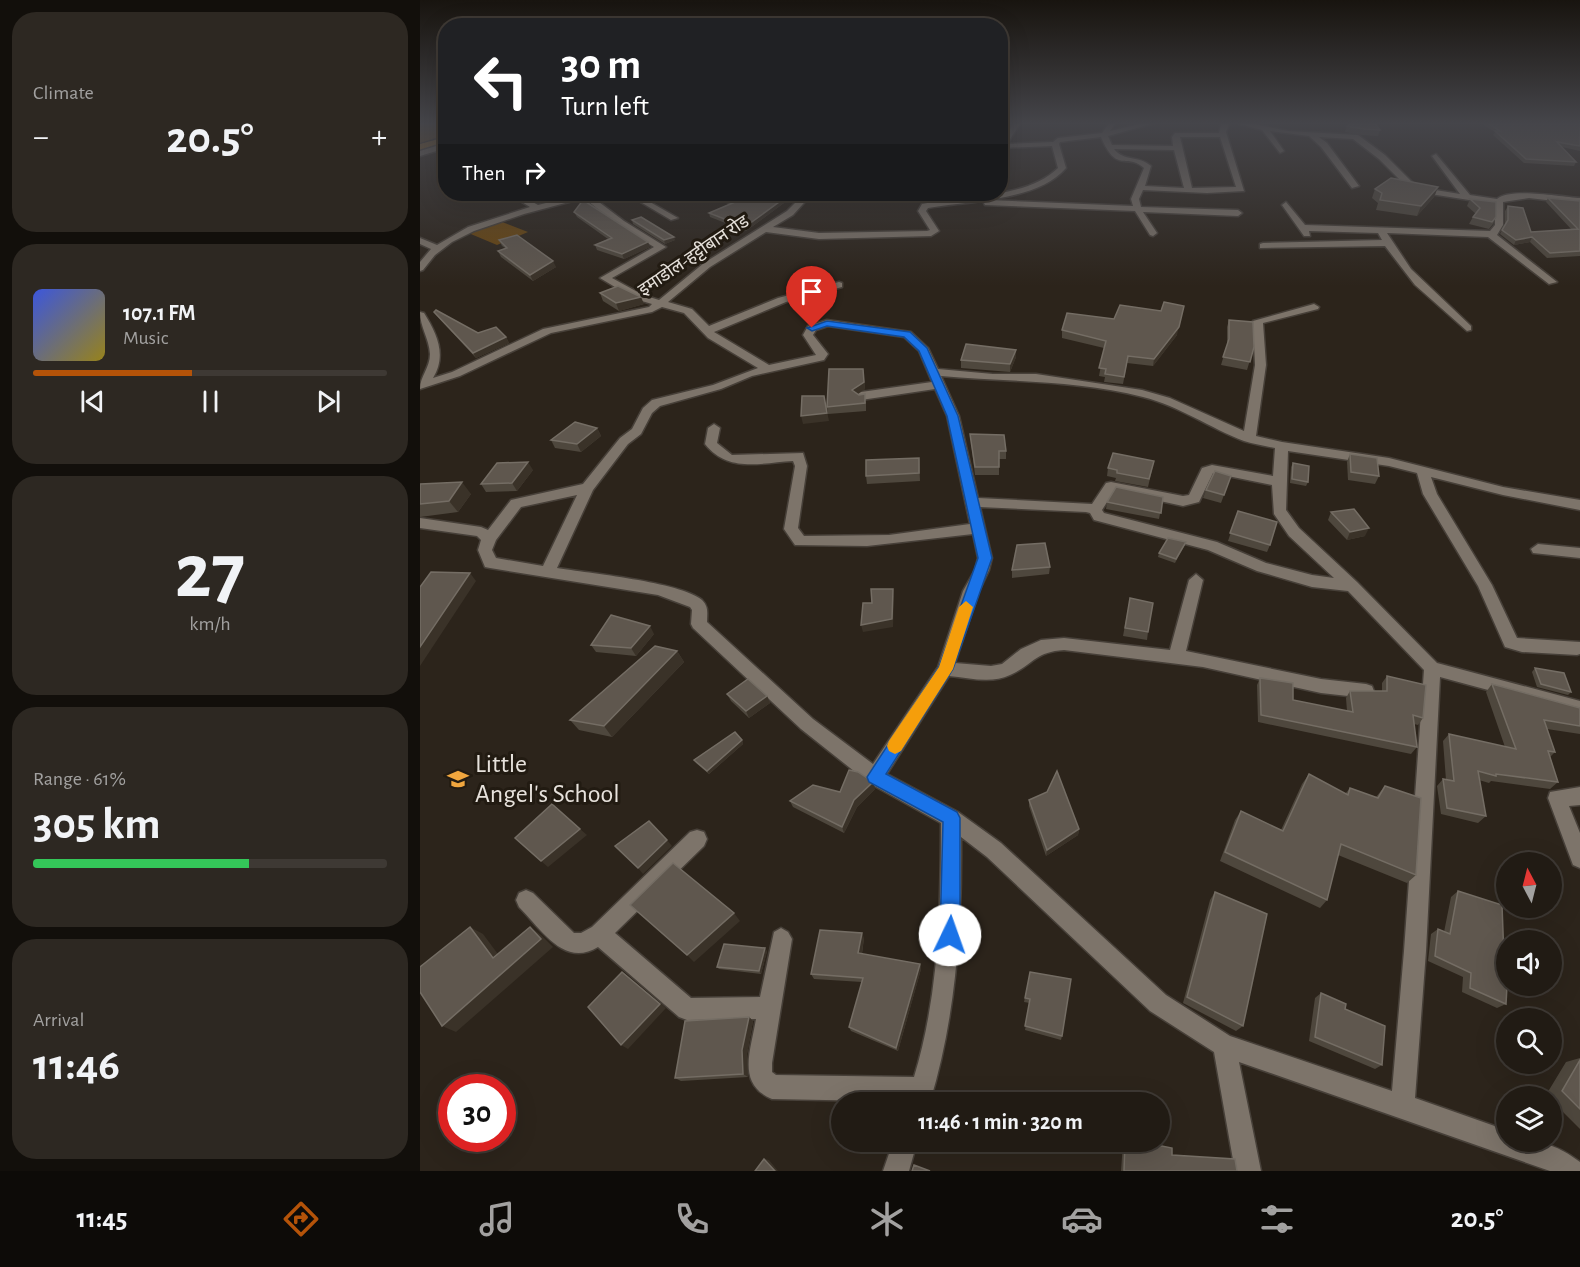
<!DOCTYPE html>
<html lang="en">
<head>
<meta charset="utf-8">
<style>
	:root { --surface:#211b14; --page:#2d2822; --text:#f1f3f6; --muted:#a2a1a0; --line:#3e3934; --accent:#b45309 }
	body { margin:0; font-family:"Alegreya Sans","Noto Sans Devanagari",sans-serif; background:var(--page); color:var(--text); height:100vh; display:flex; flex-direction:column; font-size:22px; white-space:nowrap }
	* { box-sizing:border-box; margin:0 }
	p { font-size:20px; color:var(--muted) }
	.icon { flex:none; width:33px; height:33px; fill:none; stroke:currentColor; stroke-width:2; stroke-linecap:round; stroke-linejoin:round }
	.map { position:relative; flex:1; overflow:hidden }
	.side { display:flex; flex-direction:column; gap:12px; padding:12px; background:#120f0b; width:420px }
	.side>* { flex:none }
	.banner { position:absolute; left:18px; top:18px; width:570px; height:183px; border-radius:24px; box-shadow:0 6px 24px #0002,0 0 0 2px var(--line); background:#202124; color:#fff; overflow:hidden }
	.needle { width:39px; rotate:353deg }
	.controls { position:absolute; left:1076px; top:852px; display:grid; gap:12px }
	.controls a { display:grid; place-items:center; width:66px; height:66px; border-radius:50%; background:var(--surface); box-shadow:0 6px 24px #0002,0 0 0 2px var(--line); font-size:30px }
	.speed { position:absolute; left:18px; top:1074px; display:flex; gap:12px; font-size:30px; font-weight:700; text-align:center }
	.speed>* { display:grid; place-content:center; width:78px; height:78px; border-radius:50%; background:var(--surface); box-shadow:0 6px 24px #0002,0 0 0 2px var(--line); line-height:1 }
	.speed .limit { border:9px solid #d22; background:#fff; color:#111 }
	.pin { position:absolute; display:grid; place-items:center; width:51px; height:51px; color:#fff; margin:-62px -26px; border-radius:50% 50% 50% 0; rotate:-45deg; box-shadow:0 0 6px #0007 }
	.pin .icon { rotate:45deg }
	.me { position:absolute; width:66px; margin:-33px; rotate:3deg; stroke-linejoin:round; filter:drop-shadow(0 0 4px #0008) }
	.turn { display:flex; align-items:center; gap:21px; height:126px; padding:0 24px; font-size:27px }
	.turn .icon { width:78px; height:78px; stroke-width:2.5 }
	.turn b { display:block; font-size:42px; line-height:51px }
	.then { display:flex; align-items:center; height:57px; padding:0 24px; background:#0003; gap:12px; font-size:22px }
	.big { font-size:45px; font-weight:700; line-height:1.1 }
	.side .tile { flex:1; display:flex; flex-direction:column; justify-content:center; gap:9px; min-width:0; padding:0 21px; border-radius:24px; background:var(--page) }
	.side .dial { align-items:center; gap:0 }
	.dial b { font-size:78px; line-height:1 }
	.song { display:flex; align-items:center; gap:18px }
	.cover { width:72px; height:72px; border-radius:9px; background:linear-gradient(135deg,hsl(230 70% 55%),hsl(50 70% 35%)) }
	.played { height:6px; border-radius:3px; background:linear-gradient(90deg,var(--accent) 45%,var(--line) 45%) }
	.keys { display:flex; justify-content:space-around; direction:ltr }
	.heat { display:flex; justify-content:space-between; align-items:center; font-size:33px; direction:ltr }
	.charge { height:9px; border-radius:4px; background:linear-gradient(90deg,#34c759 61%,var(--line) 0) }
	.trip { position:absolute; left:411px; top:1092px; width:339px; height:60px; border-radius:30px; background:var(--surface); box-shadow:0 6px 24px #0002,0 0 0 2px var(--line); font-weight:700; line-height:60px; text-align:center }
	.tabs { display:flex; height:96px; justify-content:space-around; align-items:center; background:#0d0b08; color:var(--muted) }
	.tabs .icon { width:42px; height:42px }
	.tabs .active { color:var(--accent) }
	.tabs b { font-size:27px; color:var(--text) }
	main { display:flex; flex:1; min-height:0 }
	.map>svg:first-child { display:block }
</style>
</head>
<body>
<main>
<section class="side">
<div class="tile"><p>Climate</p>
<div class="heat"><a>−</a><b class="big">20.5°</b><a>+</a></div>
</div>
<div class="tile">
<div class="song"><i class="cover"></i><div><b>107.1 FM</b><p>Music</p></div></div>
<div class="played"></div>
<div class="keys"><svg class="icon" aria-label="previous" viewBox="0 0 24 24"><path d="M18 5L8 12l10 7zM5 5v14"/></svg><svg class="icon" aria-label="pause" viewBox="0 0 24 24"><path d="M8 5v14M16 5v14"/></svg><svg class="icon" aria-label="next" viewBox="0 0 24 24"><path d="M6 5l10 7-10 7zM19 5v14"/></svg></div>
</div>
<div class="tile dial"><b>27</b><p>km/h</p></div>
<div class="tile"><p>Range · 61%</p><b class="big">305 km</b><div class="charge"></div></div>
<div class="tile"><p>Arrival</p><b class="big">11:46</b></div>
</section>
<div class="map">
<svg width="1160" height="1171" viewBox="0 0 1160 1171">
	<rect width="100%" height="100%" fill="#2c241b"/>
	<g fill="#6a460f">
		<path d="M0,122H25V135L0,143Z"/>
		<path d="M77,220L108,232L77,245L46,232Z"/>
	</g>
	<g fill="none" stroke-linecap="round" stroke-linejoin="round">
		<path fill="#9c6a1f" fill-rule="evenodd" d="M26,137V148L0,156V144Z"/>
		<defs>
			<g id="street">
				<path d="M595,122H601L587,144L633,142L638,138L682,133L690,122H696L690,131L728,122H738L688,136L692,145L753,146L752,137L755,133H799L801,124L810,122L806,132L824,191L787,193L723,190L719,199L721,207L818,210L822,213L818,216L723,212L737,233L733,236L730,235L715,211L565,205L564,203L568,200L713,206L711,199L724,168C707,152 697,175 681,137L640,142L639,144L646,168C618,201 549,201 508,208L506,211L519,231L511,236L399,239L346,232L290,267L248,302L272,309L289,326L358,298L419,282L422,283V287L366,302L294,332L349,365L396,355L383,335L388,326L407,320L491,332L508,348L518,369L573,374H616L722,390L750,398L824,431L835,365L833,321L894,304L899,307L898,309L843,323L846,365L836,436L862,442L969,458L1083,487L1160,500V510L1083,495L1011,477L1017,494L1072,585L1097,638L1160,642V654L1157,655L1102,652L1085,647L1058,586L1003,494L997,473L969,466L868,451L866,510L879,528L937,582L1017,663L1160,701V715L1020,677L1006,951L995,1098L1086,1130V1142C1121,1142 1131,1141 1160,1162V1171H1130L819,1062L841,1171H815L794,1052L730,1011L567,857L541,837C542,927 536,1016 510,1102L352,1099C316,1084 331,1050 336,1019L267,1020L259,1017L178,947C144,968 121,929 99,907L96,900L99,893L106,890L113,893L154,933H161L172,927L270,832L277,830L284,832L287,839L284,846L195,933L271,998L340,997L354,932L361,928L368,932L372,939L352,1063V1072L356,1075L494,1077C519,995 521,908 521,823L449,783L381,729L273,628L271,624L272,610L270,607L238,595L70,568L65,567L58,550L61,540L57,536L0,528V518L61,527L68,530L91,500L163,484L200,438L212,429L223,408L232,400L293,385L338,368L288,338L264,313L242,307L232,312L131,333L40,376L0,389C0,376 10,368 10,354C9,338 0,327 0,312L4,313C17,334 27,355 13,378L32,372L123,329L229,307L232,304L215,299L180,278L234,247L198,225L164,198L104,214L54,231L32,242L15,255L3,270L0,271V262L11,249L0,244V238L17,245L48,227L110,207L89,194H98L118,205L162,194H173L171,196L204,221L246,247L192,278L223,295L239,300L284,263L367,211L384,194H392L373,215L353,227L399,233L507,231L510,230L498,211L502,204C544,195 606,199 638,168L632,146L580,148V143ZM760,137H800L816,187L772,188ZM694,149L754,150L764,188L725,186L731,166C719,155 704,162 694,149ZM408,326L484,337L499,351L512,382L441,392L435,396L441,400L515,389L527,416L550,524L469,535L384,536L378,528L387,466L383,453L312,455L297,443L300,428L294,424L288,428L285,444C308,473 340,463 373,461L375,466L364,529L375,545L447,546L553,534L558,558L555,570L543,591L518,667L453,764L393,719L287,622C287,613 289,607 282,600C261,582 167,573 137,568L173,490L208,444L221,434L232,413L240,406L301,389L332,376L404,360L408,354L393,335L396,330ZM521,376C588,382 657,380 723,397C759,406 790,428 824,441C834,444 845,446 855,448L853,476L792,465L782,468L769,495L763,496L691,482L686,483L672,504L558,498L539,416ZM793,473L852,485L854,514L869,536L914,578L892,575L846,563L797,542L684,513L682,510L694,491L763,506L779,502ZM157,495L123,566L76,558L72,550L76,540L101,507ZM560,507L666,512L670,513L674,520L788,550L837,571L892,587L928,591L1004,670L984,951L972,1091L810,1036L746,995L581,843L538,812L467,774L529,676C549,678 572,684 590,675C613,665 614,652 644,650L783,667L901,693L946,698L952,696L954,691L952,686L946,684L901,679L766,651L783,580L776,574L769,580L750,650L644,638L621,640L601,649L582,664L571,666L535,663L559,591L569,570L572,558Z"/>
				<path d="M812,122H824L868,131L938,135L965,155L997,187L1040,194L1012,156L1016,154L1050,195L1077,199C1090,187 1142,197 1160,198V204L1109,198L1083,202V225L1077,235L1137,282L1129,284L1068,237L967,233L991,269L1051,326V330L1047,331L995,285L965,246L840,248V244L843,243L962,240L958,233L889,231L890,236H884L862,205L866,202L885,225L1070,231L1075,225V204L991,191L959,159L933,139L899,137L907,143L939,186L932,188L901,147L889,136L850,131L864,151L860,153L842,130Z"/>
				<path d="M26,143V148L0,156V151Z"/>
				<path d="M207,194H216L258,218L251,220Z"/>
				<path d="M1118,544L1160,548V558L1113,553L1111,549Z"/>
				<path d="M1160,787V805L1149,806L1160,833V868L1153,865L1128,798L1130,792Z"/>
				<path d="M473,1142H497L489,1171H463Z"/>
			</g>
		</defs>
		<use href="#street" stroke="#474039" stroke-width="3"/>
		<use href="#street" fill="#7d746a" fill-rule="evenodd"/>
	</g>
	<g fill="#4e473d">
		<path d="M1062,122H1160V151L1142,147L1156,162L1154,166L1104,163L1073,135L1075,132L1065,126Z"/>
		<path d="M927,126L960,130L958,136L942,135L925,132Z"/>
		<path d="M1018,187L1014,197L997,216L956,210L958,203L952,198L955,189Z"/>
		<path d="M281,194H371L372,197L326,231L290,217L289,213L309,204L281,195Z"/>
		<path d="M1128,198L1160,201V256L1127,258L1110,242L1094,245L1080,234L1085,224V211L1088,206L1111,232L1151,229L1126,202Z"/>
		<path d="M1050,199L1076,217L1073,224L1069,229L1049,224L1053,217L1056,214L1047,206Z"/>
		<path d="M154,212L230,247L204,259L177,250L175,245L188,239L157,217Z"/>
		<path d="M212,220L255,240L245,244L213,224Z"/>
		<path d="M79,240L136,267L113,281L81,257L78,251L85,248L82,246Z"/>
		<path d="M180,293L224,304L199,311L183,301Z"/>
		<path d="M14,312L58,333L86,337L89,343L56,358L18,317Z"/>
		<path d="M809,320L834,347L827,370L801,365L807,345V327Z"/>
		<path d="M642,330L757,335L733,366L707,363L703,384L684,382L685,377L679,376L684,348L642,338Z"/>
		<path d="M596,350V357L590,372L541,368V360Z"/>
		<path d="M443,369L445,389L437,394L446,402V411L408,414L407,407Z"/>
		<path d="M177,428L181,436L161,452L135,448L131,440Z"/>
		<path d="M550,434L586,451V459H579V475H555Z"/>
		<path d="M930,454L959,476L955,484L928,480L927,462Z"/>
		<path d="M499,458L500,481L447,484L446,476Z"/>
		<path d="M734,461L728,487L695,481L696,478L687,476L688,468Z"/>
		<path d="M873,463L888,482L886,486L870,483L871,467Z"/>
		<path d="M113,470L97,491L66,492L61,484Z"/>
		<path d="M811,476L801,503L783,498L786,490Z"/>
		<path d="M0,484L51,494L38,512L0,517Z"/>
		<path d="M743,497L739,519L686,509L687,502Z"/>
		<path d="M818,511L850,545L847,552L808,541Z"/>
		<path d="M911,512L945,536L927,540L908,520Z"/>
		<path d="M766,542L764,546L755,563L738,557L739,553Z"/>
		<path d="M630,567L629,574L592,578V570Z"/>
		<path d="M710,598L728,632L727,640L703,636Z"/>
		<path d="M234,634L216,656L176,652L171,645Z"/>
		<path d="M257,651L264,662L192,737L159,730L150,720Z"/>
		<path d="M1115,668L1151,692L1148,695L1117,687L1112,672Z"/>
		<path d="M967,676L1003,718L998,725L994,724L997,747L991,754L838,722L837,685L840,678L873,700L927,711L926,698L930,691H962V683Z"/>
		<path d="M1072,684L1160,708V734L1127,729L1135,752L1130,757L1138,782L1130,789L1071,781L1069,783L1059,780L1066,816L1058,823L1021,814L1017,786L1023,779L1026,780L1023,741L1029,734L1085,747L1066,692Z"/>
		<path d="M307,694L347,696L350,703L329,718L311,701Z"/>
		<path d="M322,740L323,744L289,774L276,763L274,760Z"/>
		<path d="M889,774L925,794L930,788L956,797L965,786L996,875L987,883L918,855L907,900L900,908L800,861L815,820L821,811L861,830L882,784Z"/>
		<path d="M455,789L437,807L424,833L373,807L370,801L420,792Z"/>
		<path d="M609,800L659,829L658,835L626,856L609,806Z"/>
		<path d="M1038,891L1084,958L1086,1004L1077,1008L1042,992L1043,977L1008,961L1011,934L1018,929L1024,932L1031,897Z"/>
		<path d="M795,892L823,1026L816,1031L763,1003L790,900Z"/>
		<path d="M444,938L442,954L500,964L501,969L478,1051L431,1031L429,1027L442,982L394,979L391,974Z"/>
		<path d="M347,951L341,974L299,969L297,967Z"/>
		<path d="M610,972L642,1036L641,1040L605,1030L610,1003L604,1002Z"/>
		<path d="M901,993L925,1009L962,1065L955,1069L889,1041L895,998Z"/>
		<path d="M329,1017L333,1021L327,1054L328,1077L261,1081L255,1078Z"/>
		<path d="M1160,1058V1129L1131,1100V1096H1128L1126,1095L1146,1062Z"/>
		<path d="M703,1142H722L752,1155L817,1171H701Z"/>
	</g>
	<g fill="#3a3228">
		<path d="M1018,187L1014,197L997,216L1001,206Z"/>
		<path d="M370,194H371L372,197L326,231L325,227Z"/>
		<path d="M254,237L255,240L245,244L244,240Z"/>
		<path d="M1112,237L1110,242L1094,245L1096,240Z"/>
		<path d="M228,242L230,247L204,259L202,254Z"/>
		<path d="M133,261L136,267L113,281L110,275Z"/>
		<path d="M221,297L224,304L199,311L196,303Z"/>
		<path d="M764,306L757,335L733,366L734,359Z"/>
		<path d="M86,337L89,343L56,358L53,353Z"/>
		<path d="M596,350V357L590,372V364Z"/>
		<path d="M443,369L445,389L433,397L432,390Z"/>
		<path d="M404,396L409,421L383,424L381,416Z"/>
		<path d="M177,428L181,436L161,452L157,444Z"/>
		<path d="M108,462L113,470L97,491L92,483Z"/>
		<path d="M42,482L51,494L38,512L29,501Z"/>
		<path d="M949,528L945,536L927,540L930,532Z"/>
		<path d="M50,573L56,581L0,666V647Z"/>
		<path d="M473,589L474,597L473,627L443,632L441,625Z"/>
		<path d="M230,626L234,634L216,656L211,648Z"/>
		<path d="M257,651L264,662L192,737L184,726Z"/>
		<path d="M347,696L350,703L329,718L326,711Z"/>
		<path d="M322,740L323,744L289,774L287,771Z"/>
		<path d="M453,782L455,789L437,807L424,833L422,827L434,800Z"/>
		<path d="M160,829L167,835L128,867L121,861Z"/>
		<path d="M659,829L658,835L626,856L627,850Z"/>
		<path d="M247,840L252,846L223,874L218,868Z"/>
		<path d="M314,913L320,921L274,962L267,955Z"/>
		<path d="M50,927L63,934L86,965L73,958Z"/>
		<path d="M110,927L121,935L133,947L36,1032L22,1026Z"/>
		<path d="M442,933L444,938L441,958L438,953Z"/>
		<path d="M345,948L347,951L341,974L339,971Z"/>
		<path d="M500,964L501,969L478,1051L476,1048Z"/>
		<path d="M202,972L246,1008L208,1049L201,1045Z"/>
		<path d="M329,1017L333,1021L327,1054L328,1077L323,1074L322,1050Z"/>
		<path d="M344,1159L349,1160L358,1171H355Z"/>
	</g>
	<g fill="#5f574e" stroke="#746d64" stroke-width="1.5">
		<path d="M931,122H954L960,130L944,129L927,126Z"/>
		<path d="M1066,122H1160V146L1137,142L1156,162L1106,159L1075,131H1080Z"/>
		<path d="M971,178L1018,187L1001,206L960,200L962,193L955,189Z"/>
		<path d="M288,194H370L325,227L289,213L315,202Z"/>
		<path d="M1128,198L1160,201V251L1130,253L1112,237L1096,240L1082,230L1088,220V206L1103,208L1111,232L1158,229Z"/>
		<path d="M1050,199L1076,202V217L1072,222L1053,217L1060,208Z"/>
		<path d="M163,200L228,242L202,254L175,245L192,238L154,212Z"/>
		<path d="M221,217L254,237L244,240L212,220Z"/>
		<path d="M97,235L133,261L110,275L78,251L87,248L79,240Z"/>
		<path d="M198,286L221,297L196,303L180,293Z"/>
		<path d="M744,302L764,306L759,327L734,359L708,356L704,377L685,374L686,369L679,368L686,341L642,330L647,313L694,319L700,305L741,311Z"/>
		<path d="M16,310L58,333L76,327L86,337L53,353L14,312Z"/>
		<path d="M809,320L833,322L834,347L830,362L803,357L809,339Z"/>
		<path d="M546,344L596,350L590,364L541,360Z"/>
		<path d="M409,369H443L444,382L432,390L439,395L445,394V403L407,407Z"/>
		<path d="M382,396H404L407,413L381,416Z"/>
		<path d="M155,422L177,428L157,444L131,440Z"/>
		<path d="M550,434L584,435L586,451H579V467H555Z"/>
		<path d="M693,453L734,461L729,479L697,473V470L688,468Z"/>
		<path d="M930,454L957,458L959,476L931,472Z"/>
		<path d="M499,458V473L446,476V460Z"/>
		<path d="M108,462L92,483L61,484L77,463Z"/>
		<path d="M873,463L889,466L888,482L872,479Z"/>
		<path d="M795,471L811,476L804,495L786,490Z"/>
		<path d="M42,482L29,501L0,504V484Z"/>
		<path d="M696,487L743,497L741,513L687,502Z"/>
		<path d="M934,509L949,528L930,532L911,512Z"/>
		<path d="M818,511L857,522L850,545L810,533Z"/>
		<path d="M748,538L766,542L756,559L739,553Z"/>
		<path d="M625,543L630,567L592,570L597,545Z"/>
		<path d="M11,572L50,573L0,647V587Z"/>
		<path d="M451,589H473L472,619L441,625L443,603H452Z"/>
		<path d="M710,598L733,603L728,632L705,628Z"/>
		<path d="M191,615L230,626L211,648L171,645Z"/>
		<path d="M235,646L257,651L184,726L150,720Z"/>
		<path d="M1115,668L1144,673L1151,692L1121,684Z"/>
		<path d="M967,676L1006,685L1003,718L993,715L997,747L841,715L840,678L873,683V700L933,712L930,691H967Z"/>
		<path d="M328,679L347,696L326,711L307,694Z"/>
		<path d="M1072,684L1160,708V726L1124,720L1135,752L1128,751L1138,782L1076,774V776L1058,771L1066,816L1027,808L1023,779L1034,781L1029,734L1096,749Z"/>
		<path d="M315,732L322,740L287,771L274,760Z"/>
		<path d="M429,770L438,772L453,782L434,800L422,827L370,801L393,785L420,792Z"/>
		<path d="M637,771L659,829L627,850L609,800L627,792Z"/>
		<path d="M889,774L928,795L930,788L958,798L965,786L1001,798L996,875L921,844L907,900L805,852L821,811L863,831Z"/>
		<path d="M132,804L160,829L121,861L95,838Z"/>
		<path d="M229,821L247,840L218,868L195,846Z"/>
		<path d="M253,863L314,913L267,955L210,905Z"/>
		<path d="M1038,891L1082,905L1084,958L1086,959V986H1087L1086,1004L1050,988L1051,973L1015,956L1018,929L1030,934Z"/>
		<path d="M795,892L847,914L823,1026L767,997Z"/>
		<path d="M50,927L73,958L110,927L121,939L22,1026L0,992V967Z"/>
		<path d="M400,930L442,933L438,953L500,964L476,1048L429,1027L443,978L391,974Z"/>
		<path d="M304,944L345,948L339,971L297,967Z"/>
		<path d="M202,972L240,1004L201,1045L168,1007Z"/>
		<path d="M610,972L651,979L642,1036L605,1026L610,999L605,998Z"/>
		<path d="M901,993L926,1004L925,1009L965,1026L962,1065L895,1037Z"/>
		<path d="M329,1017L322,1050L323,1074L255,1078L265,1021Z"/>
		<path d="M1160,1060V1109L1142,1091Z"/>
		<path d="M705,1142H722L752,1148V1155L815,1159L817,1171H704Z"/>
		<path d="M344,1159L355,1171H335Z"/>
		<path d="M494,1165L510,1171H492Z"/>
	</g>
	<linearGradient id="sky" x2="0" y2="1"><stop stop-color="#18140f"/><stop offset="0.43" stop-color="#45454a"/><stop offset="1" stop-color="#45454a" stop-opacity="0"/></linearGradient>
	<rect width="1160" height="286" fill="url(#sky)"/>
	<path fill="#1a73e8" stroke="#114b97" stroke-width="1.5" d="M407,321L490,332L507,348L538,416L572,558L533,669L466,774L537,812L540,818V935L537,942L530,945L523,942L520,935L523,822L449,782L447,777L519,667L558,558L527,416L499,351L484,337L407,326L392,331L387,328Z"/>
	<path fill="#f59e0b" d="M546,601L553,607L533,669L481,751L475,754L469,751L467,746L469,741L519,667L539,607Z"/>
	<defs>
		<symbol id="school-bare" viewBox="-9 -9 18 18"><path d="M0-5L7-2L0 1L-7-2ZM-4 1L0 2.5L4 1V4Q0 6-4 4Z" fill="#f0a63e" stroke="#221b12" stroke-width="2.5" paint-order="stroke"/></symbol>
	</defs>
	<g fill-rule="evenodd">
		<use href="#school-bare" x="23" y="764" width="30" height="30"/>
	</g>
	<g text-anchor="middle" dominant-baseline="central" stroke-width="6" stroke-linejoin="round" paint-order="stroke">
		<g font-size="18" fill="#e7e2dc" stroke="#221b12">
			<text transform="translate(274 256) rotate(-34)">इमाडोल-हट्टीबान रोड</text>
		</g>
		<g font-size="26" fill="#e7e2dc" stroke="#221b12" text-anchor="start">
			<text x="55" y="764">Little<tspan x="55" dy="30">Angel's School</tspan></text>
		</g>
	</g>
</svg>
<div class="controls">
<a><svg class="needle" viewBox="-14 -14 28 28"><path d="M0-13l5 13h-10z" fill="#e53935"/><path d="M0 13l5-13h-10z" fill="#a2a1a0"/></svg></a>
<a><svg class="icon" aria-label="sound" viewBox="0 0 24 24"><path d="M4 9h4l5-4v14l-5-4H4zM17 9q2 3 0 6"/></svg></a>
<a><svg class="icon" aria-label="search" viewBox="0 0 24 24"><circle cx="10" cy="10" r="6"/><path d="M15 15l6 6"/></svg></a>
<a><svg class="icon" aria-label="layers" viewBox="0 0 24 24"><path d="M12 4l9 5-9 5-9-5zM3 14l9 5 9-5"/></svg></a>
</div>
<div class="speed"><div class="limit">30</div></div>
<div class="pin" style="left:392px;top:328px;background:#d93025"><svg class="icon" aria-label="arrive" viewBox="0 0 24 24"><path d="M6 21V4h12l-3 4 3 4H6"/></svg></div>
<svg class="me" style="left:530px;top:935px" viewBox="-20 -20 40 40"><circle r="19" fill="#fff"/><path d="M0-13L10 11 0 6-10 11z" fill="#1a73e8"/></svg>
<div class="trip">11:46 · 1 min · 320 m</div>
<div class="banner">
<div class="turn"><svg class="icon" aria-label="left" viewBox="0 0 24 24"><path d="M17 20v-9H6M10 6l-5 5 5 5"/></svg><div><b>30 m</b>Turn left</div></div>
<div class="then">Then<svg class="icon" aria-label="right" viewBox="0 0 24 24"><path d="M7 20v-9h11M14 6l5 5-5 5"/></svg></div>
</div>
</div>
</main>
<nav class="tabs">
<b>11:45</b>
<svg class="icon active" aria-label="directions" viewBox="0 0 24 24"><path d="M12 3l9 9-9 9-9-9zM9 14v-3h6M13 9l2 2-2 2"/></svg>
<svg class="icon" aria-label="music" viewBox="0 0 24 24"><path d="M9 18V5l10-2v13"/><circle cx="6" cy="18" r="3"/><circle cx="16" cy="16" r="3"/></svg>
<svg class="icon" aria-label="phone" viewBox="0 0 24 24"><path d="M5 4h4l2 5-3 2q2 4 5 5l2-3 5 2v4C11 20 4 13 5 4z"/></svg>
<svg class="icon" aria-label="climate" viewBox="0 0 24 24"><path d="M12 3v18M4 7l16 10M4 17L20 7"/></svg>
<svg class="icon" aria-label="car" viewBox="0 0 24 24"><path d="M5 17H2v-5l4-1 3-4h7l3 4 3 1v5h-3M9 17h6M6 11h13"/><circle cx="7" cy="17" r="2"/><circle cx="17" cy="17" r="2"/></svg>
<svg class="icon" aria-label="filters" viewBox="0 0 24 24"><path d="M4 7h16M4 17h16"/><circle cx="9" cy="7" r="2"/><circle cx="15" cy="17" r="2"/></svg>
<b>20.5°</b>
</nav>
</body>
</html>
